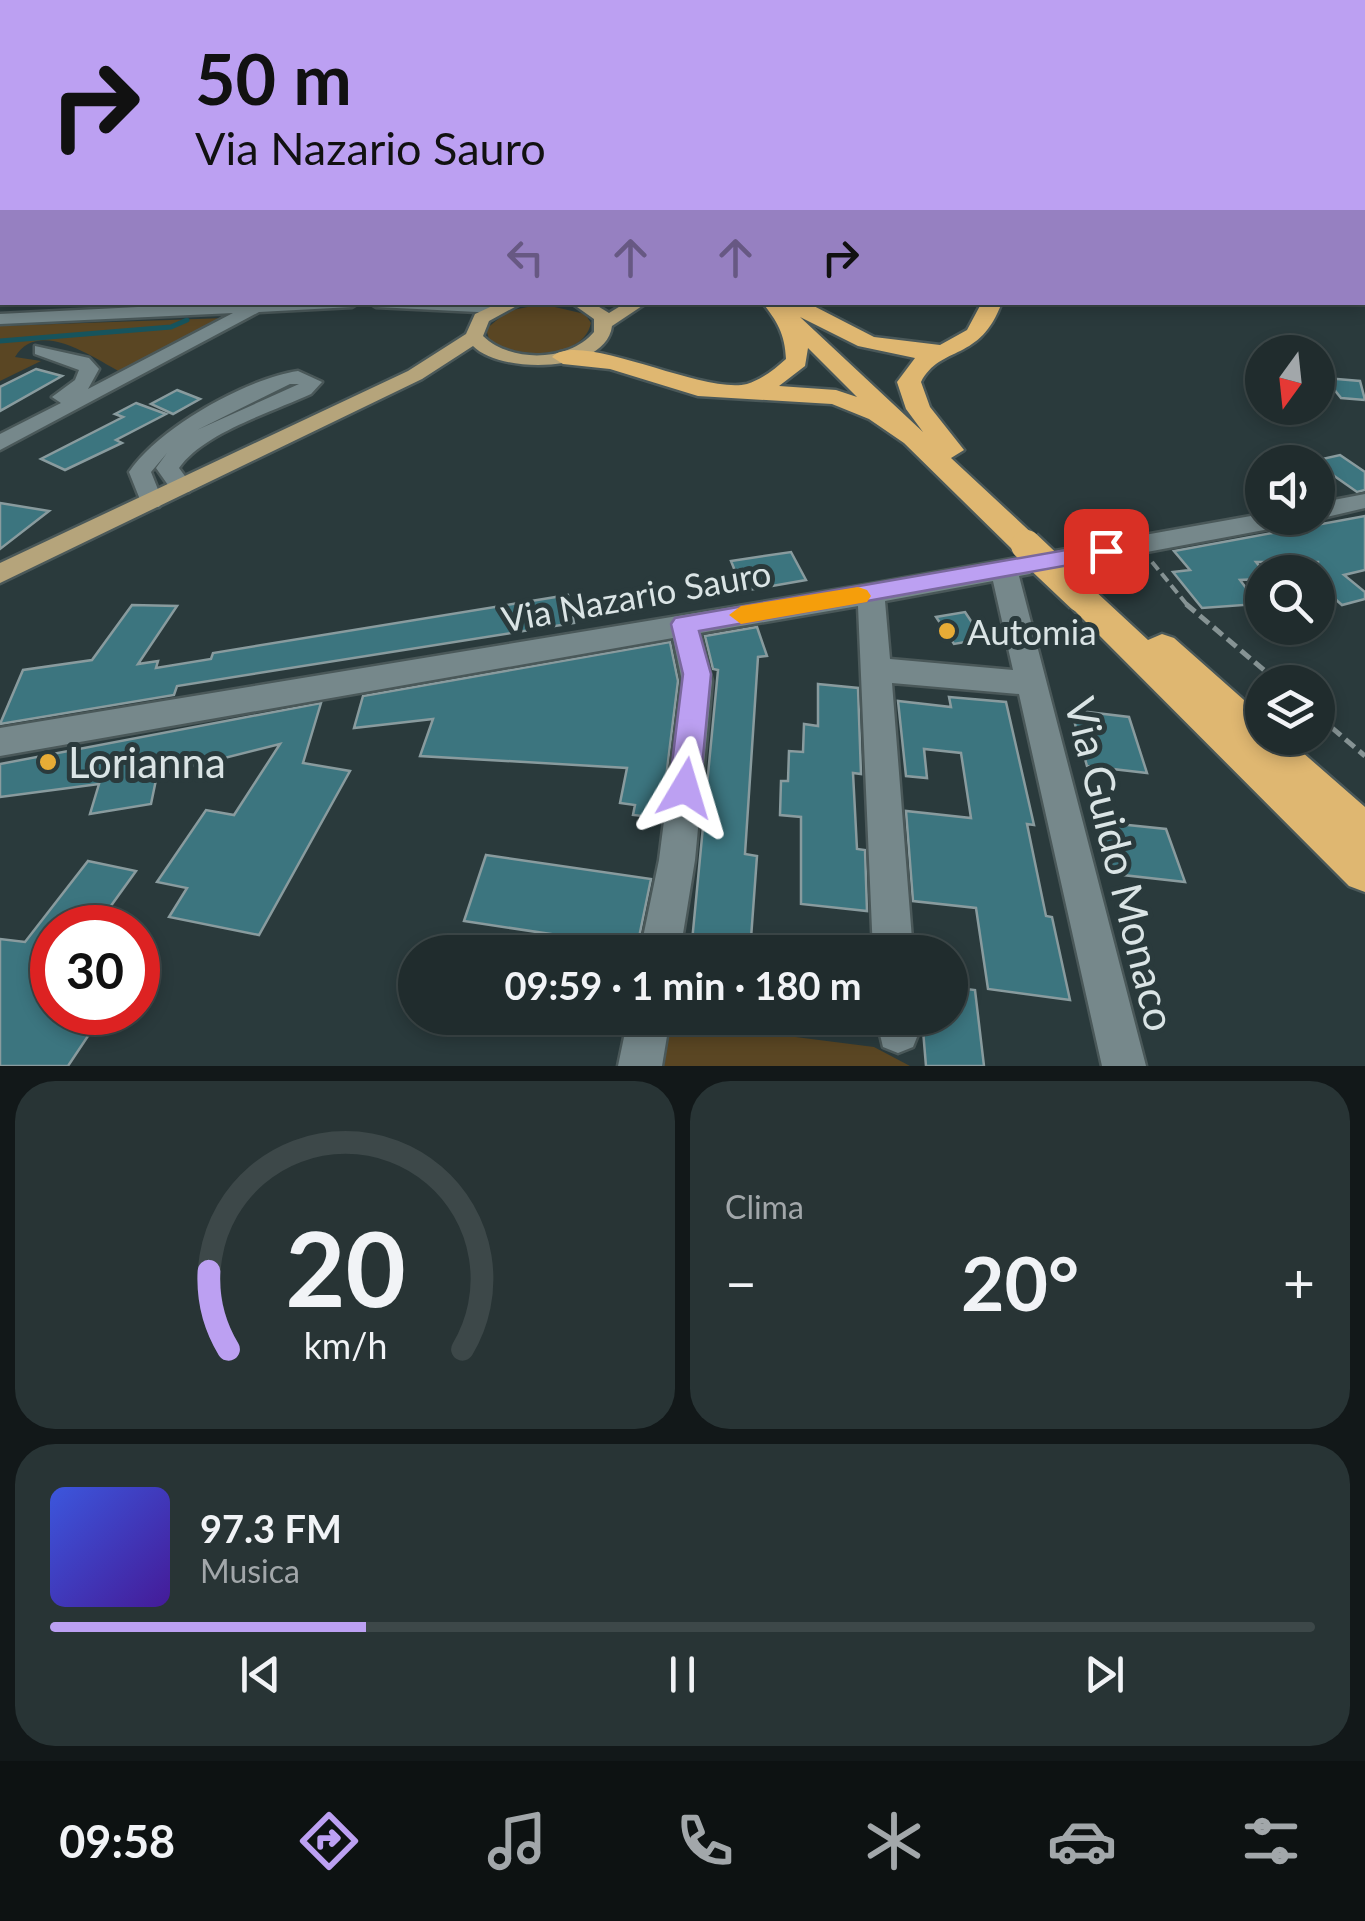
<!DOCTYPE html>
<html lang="it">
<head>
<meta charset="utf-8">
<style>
	:root { --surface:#202c2d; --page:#283435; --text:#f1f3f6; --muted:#a2a7aa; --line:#3d4849; --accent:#bca0f2 }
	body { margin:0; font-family:Lato,sans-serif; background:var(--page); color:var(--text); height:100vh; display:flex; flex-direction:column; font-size:38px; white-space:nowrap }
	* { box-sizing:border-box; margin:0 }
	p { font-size:32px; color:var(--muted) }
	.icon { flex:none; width:55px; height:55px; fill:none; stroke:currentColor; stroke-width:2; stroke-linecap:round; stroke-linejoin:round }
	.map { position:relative; height:1066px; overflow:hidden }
	.details { display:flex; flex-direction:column; gap:15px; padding:15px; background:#121819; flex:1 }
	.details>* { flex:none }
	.top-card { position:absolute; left:0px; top:0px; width:1365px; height:305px; box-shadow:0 5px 15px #0003,0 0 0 2px var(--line); background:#bca0f2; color:#111; overflow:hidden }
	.needle { width:65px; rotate:195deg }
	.tools { position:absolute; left:1245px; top:335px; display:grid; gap:20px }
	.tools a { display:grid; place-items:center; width:90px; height:90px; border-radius:50%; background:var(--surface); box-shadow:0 5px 15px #0003,0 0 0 2px var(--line); font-size:50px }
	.speed { position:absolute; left:30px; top:905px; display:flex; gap:20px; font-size:50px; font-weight:700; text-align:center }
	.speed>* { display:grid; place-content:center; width:130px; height:130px; border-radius:50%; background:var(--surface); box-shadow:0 5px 15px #0003,0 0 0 2px var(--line); line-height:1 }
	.speed .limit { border:15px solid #d22; background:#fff; color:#111 }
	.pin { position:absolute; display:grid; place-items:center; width:85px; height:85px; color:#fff; margin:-42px; border-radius:20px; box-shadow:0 5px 15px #0006 }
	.me { position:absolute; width:110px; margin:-55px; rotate:7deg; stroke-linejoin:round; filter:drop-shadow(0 0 8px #0008) }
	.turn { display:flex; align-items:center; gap:35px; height:210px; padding:0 30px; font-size:45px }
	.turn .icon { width:130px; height:130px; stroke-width:2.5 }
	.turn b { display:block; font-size:70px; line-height:85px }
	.lanes { display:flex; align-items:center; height:95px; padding:0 30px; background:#0003; justify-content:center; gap:50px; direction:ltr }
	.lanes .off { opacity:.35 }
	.big { font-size:75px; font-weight:700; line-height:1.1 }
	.details .widget { flex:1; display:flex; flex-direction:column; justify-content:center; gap:15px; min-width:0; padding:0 35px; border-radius:40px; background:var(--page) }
	.details .dial { align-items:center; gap:0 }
	.dial svg { height:260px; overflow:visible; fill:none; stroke:var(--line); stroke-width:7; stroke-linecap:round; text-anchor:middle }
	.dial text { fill:var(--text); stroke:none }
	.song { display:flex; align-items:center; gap:30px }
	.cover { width:120px; height:120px; border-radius:15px; background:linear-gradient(135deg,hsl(230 70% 55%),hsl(260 70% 35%)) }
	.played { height:10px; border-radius:5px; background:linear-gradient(90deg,var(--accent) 25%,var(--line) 25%) }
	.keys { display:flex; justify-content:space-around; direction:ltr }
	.heat { display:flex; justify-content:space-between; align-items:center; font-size:55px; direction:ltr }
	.details .tiles { flex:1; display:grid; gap:15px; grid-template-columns:1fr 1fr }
	.widget:last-child { grid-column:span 2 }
	.trip { position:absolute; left:398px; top:935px; width:570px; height:100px; border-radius:50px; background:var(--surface); box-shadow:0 5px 15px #0003,0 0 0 2px var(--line); font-weight:700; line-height:100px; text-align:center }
	.dock { display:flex; height:160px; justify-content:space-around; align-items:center; background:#0d1212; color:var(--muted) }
	.dock .icon { width:70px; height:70px }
	.dock .selected { color:var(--accent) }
	.dock b { font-size:45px; color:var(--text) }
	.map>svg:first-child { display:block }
</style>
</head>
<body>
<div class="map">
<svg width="1365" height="1066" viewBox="0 0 1365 1066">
	<rect width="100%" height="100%" fill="#2a3a3c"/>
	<g fill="#5a4623">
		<path d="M542,304L585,314L591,323C583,361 513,359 489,339L486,329L508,311Z"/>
		<path d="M225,318L124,374C95,359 39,317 15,357L41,361L0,381V326Z"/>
		<path d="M661,1018L771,1021L772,1034L874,1047L910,1066H651Z"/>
	</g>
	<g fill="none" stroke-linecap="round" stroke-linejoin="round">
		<path stroke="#17545d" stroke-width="5" d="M0,341L171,327L187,320"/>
	</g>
	<g fill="#3c757f" stroke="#899b9e" stroke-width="2.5">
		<path d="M36,369L62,376L0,411V387Z"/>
		<path d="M1325,378L1360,381L1365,400L1341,398Z"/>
		<path d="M177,390L200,399L173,414L151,404Z"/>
		<path d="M136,403L166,414L116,440L122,443L65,470L41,459L123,417L115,414Z"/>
		<path d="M1340,455L1365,472V490L1357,492L1313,461Z"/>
		<path d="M0,503L49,511L0,549Z"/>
		<path d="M1365,516V570L1344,575L1365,592V599L1342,605L1318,584V562H1256L1264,572L1262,579L1240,580L1258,604L1202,608L1173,572L1190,570L1174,551Z"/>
		<path d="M791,552L806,580L743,591L731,561Z"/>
		<path d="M568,595L574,623L177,686L174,695L0,724L23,670L92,660L132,605L177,606L138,664L158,661L156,668L211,659L213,653Z"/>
		<path d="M965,612L983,639L954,644L936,617Z"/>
		<path d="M757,627L767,656L758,657L745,854L757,856L750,952H691L718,670L713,669L705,636Z"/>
		<path d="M670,642L678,681L661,818L633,815L635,805L620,803L627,768L420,756L433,719L354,728L363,696Z"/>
		<path d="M818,684L858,688L861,774L853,773L857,849L865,850L867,911L801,904V817L780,815L781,781H788L789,751L803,752L804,724L818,726Z"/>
		<path d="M949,697L1006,702L1034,825L1027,824L1046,916L1052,917L1070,1000L988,989L976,908L913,901L906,811L971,818L961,753L924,749L927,778L906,776L898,701L951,707Z"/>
		<path d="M321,703L303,763L350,771L259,935L169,917L187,888L157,882L206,810L234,815L280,744L157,775L151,804L90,814L99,784L0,797V764Z"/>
		<path d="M1071,710L1129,717L1147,773L1087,766Z"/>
		<path d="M1099,822L1166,829L1185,882L1114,874Z"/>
		<path d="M486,855L651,879L637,947L464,921Z"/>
		<path d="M88,861L136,871L95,928H52V1012H104L68,1066H0V939L25,942Z"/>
		<path d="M950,987L975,990L984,1066H926L922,1018H950Z"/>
	</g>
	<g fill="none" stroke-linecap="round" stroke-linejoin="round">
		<defs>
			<g id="minor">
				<path d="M1362,257L1365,258V268L1362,267Z"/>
				<path d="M236,302H360L352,307L259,312L0,450V434L61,403L52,397L75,380L79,370L35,354V346L89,358L99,369L88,389L233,313L0,324V314Z"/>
				<path d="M368,302H490L507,308L498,313L376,307Z"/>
				<path d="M298,371L322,382L311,394C272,412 203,433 179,468L193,487L189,492H173L156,468L167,453L151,472L163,502L159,507H143L129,472C159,428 245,379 298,371ZM290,384H299L197,430Z"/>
				<path d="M1365,494V508L1318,519L1313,518H1318V503Z"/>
				<path d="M1262,514V518H1297L1285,526L1019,576L1146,1066H1102L1019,694L892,683L913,952H873L858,606L700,633L712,681L695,860L680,952H640L659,860L682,681L673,638L0,756V728L871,584ZM993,581L1013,670L890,659L885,601Z"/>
				<path d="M628,1018H670L662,1066H618Z"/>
				<path d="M876,1018H918L919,1032L913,1047L898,1053L883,1047Z"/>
			</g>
			<g id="major">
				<rect x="1362" y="222" width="3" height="8"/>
				<path d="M501,302H524L489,321L483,336C511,363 569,362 594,332V319L570,302H591L609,313L627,302H648L612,326C606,374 500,374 473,346L422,379L0,583V563L408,371L466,334L475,314Z"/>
			</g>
			<g id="highway">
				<path d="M762,302H806L874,337L940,345L967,330L982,302H1002C980,363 941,344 921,382L930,407L964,450L951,458L1037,538L1041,545L1037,552H1015L904,443L869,419L832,404L698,396L610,369L563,364L552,357C579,329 702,395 747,384C761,380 775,369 786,359C785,334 777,321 762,302ZM800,317L858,346L915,358L897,382L906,409L923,432ZM808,348L857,397L836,390L779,386L805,366Z"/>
				<path d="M1081,585L1093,589L1148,640L1162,634L1174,638L1262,716V738H1286L1365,807V892L1349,886L1069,605L1065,597L1069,589Z"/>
			</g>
		</defs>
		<use href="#minor" stroke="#4a5859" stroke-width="5"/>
		<use href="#major" stroke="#4a5859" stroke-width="5"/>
		<use href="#highway" stroke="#4a5859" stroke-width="5"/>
		<path stroke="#869394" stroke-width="4" stroke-dasharray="10 5" stroke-linecap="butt" d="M1152,562L1189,607"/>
		<g stroke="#869394" stroke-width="5" stroke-dasharray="12 6" stroke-linecap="butt">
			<path d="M1186,604L1278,682"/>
			<path d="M1318,716L1365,756"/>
		</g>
		<use href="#minor" fill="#76888b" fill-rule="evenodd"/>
		<use href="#major" fill="#b5a47b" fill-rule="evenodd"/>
		<use href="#highway" fill="#dfb771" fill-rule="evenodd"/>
		<defs>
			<path id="highway-bridge" d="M1026,545L1081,597"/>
		</defs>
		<use href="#highway-bridge" stroke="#4a5859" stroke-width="35" stroke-linecap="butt"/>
		<use href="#highway-bridge" stroke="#dfb771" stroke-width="30"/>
	</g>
	<linearGradient id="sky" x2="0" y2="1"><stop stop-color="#172021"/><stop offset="0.47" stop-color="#445561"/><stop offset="1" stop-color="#445561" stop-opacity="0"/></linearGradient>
	<rect width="1365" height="281" fill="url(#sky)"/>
	<path fill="#bca0f2" stroke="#7a689d" stroke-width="2.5" d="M1106,543L1114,545V557L699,631L711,674L700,788L696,798L685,802L674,798L669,788L683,674L671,624L675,618Z"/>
	<path fill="#f59e0b" d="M858,587L867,590L871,596L867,602L741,624L729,615L741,606Z"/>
	<g fill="#e7ac36" stroke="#2a3a3c" stroke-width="4">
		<circle cx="947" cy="631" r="10"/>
		<circle cx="48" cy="762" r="10"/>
	</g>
	<g text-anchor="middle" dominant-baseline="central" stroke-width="10" stroke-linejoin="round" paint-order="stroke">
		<g font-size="35" fill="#dae4e5" stroke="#2a3a3c">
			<text transform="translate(636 595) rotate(-10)">Via Nazario Sauro</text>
		</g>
		<g font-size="35" fill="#dae4e5" stroke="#2a3a3c" text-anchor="start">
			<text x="967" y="631">Automia</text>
		</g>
		<g font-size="42" fill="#dae4e5" stroke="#2a3a3c" text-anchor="start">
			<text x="68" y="762">Lorianna</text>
		</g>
		<g font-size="42" fill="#dae4e5" stroke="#2a3a3c">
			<text transform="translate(1121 864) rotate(76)">Via Guido Monaco</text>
		</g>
	</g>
</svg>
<div class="tools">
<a><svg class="needle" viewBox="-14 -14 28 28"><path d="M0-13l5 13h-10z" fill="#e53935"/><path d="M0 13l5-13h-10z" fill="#a2a7aa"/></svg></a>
<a><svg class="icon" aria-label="sound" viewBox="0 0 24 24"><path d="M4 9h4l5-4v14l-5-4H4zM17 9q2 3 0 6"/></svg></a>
<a><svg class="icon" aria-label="search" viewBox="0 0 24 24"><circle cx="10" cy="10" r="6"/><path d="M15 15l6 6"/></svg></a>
<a><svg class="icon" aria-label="layers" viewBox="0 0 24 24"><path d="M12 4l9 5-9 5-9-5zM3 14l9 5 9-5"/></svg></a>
</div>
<div class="speed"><div class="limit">30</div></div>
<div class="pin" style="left:1106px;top:551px;background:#d93025"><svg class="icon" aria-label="arrive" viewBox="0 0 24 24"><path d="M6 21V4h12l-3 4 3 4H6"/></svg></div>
<svg class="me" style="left:685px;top:788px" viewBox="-20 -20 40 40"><path d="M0-17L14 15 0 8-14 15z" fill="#bca0f2" stroke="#fff" stroke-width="4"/></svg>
<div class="trip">09:59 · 1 min · 180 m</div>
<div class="top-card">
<div class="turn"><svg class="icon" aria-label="right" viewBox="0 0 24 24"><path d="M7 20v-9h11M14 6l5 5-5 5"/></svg><div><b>50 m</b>Via Nazario Sauro</div></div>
<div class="lanes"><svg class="icon off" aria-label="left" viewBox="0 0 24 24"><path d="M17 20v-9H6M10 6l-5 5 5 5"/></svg><svg class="icon off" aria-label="ahead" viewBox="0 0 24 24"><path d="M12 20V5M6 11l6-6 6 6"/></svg><svg class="icon off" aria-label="ahead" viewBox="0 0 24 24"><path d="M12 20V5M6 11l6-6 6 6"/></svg><svg class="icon" aria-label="right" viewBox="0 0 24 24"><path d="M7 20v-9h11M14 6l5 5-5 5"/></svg></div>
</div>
</div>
<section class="details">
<div class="tiles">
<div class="widget dial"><svg viewBox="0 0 100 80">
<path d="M14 69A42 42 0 1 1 86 69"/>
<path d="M14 69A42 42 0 0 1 8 45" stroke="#bca0f2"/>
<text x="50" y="56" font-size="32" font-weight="700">20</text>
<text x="50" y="72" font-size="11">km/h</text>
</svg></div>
<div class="widget"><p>Clima</p>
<div class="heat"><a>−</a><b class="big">20°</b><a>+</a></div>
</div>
<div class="widget">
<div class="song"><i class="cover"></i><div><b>97.3 FM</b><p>Musica</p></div></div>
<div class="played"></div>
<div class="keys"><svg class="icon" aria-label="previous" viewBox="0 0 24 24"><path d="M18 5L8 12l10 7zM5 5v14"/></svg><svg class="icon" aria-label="pause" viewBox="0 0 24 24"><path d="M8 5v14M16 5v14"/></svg><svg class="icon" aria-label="next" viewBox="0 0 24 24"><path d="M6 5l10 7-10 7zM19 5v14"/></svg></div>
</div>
</div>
</section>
<nav class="dock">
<b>09:58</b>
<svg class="icon selected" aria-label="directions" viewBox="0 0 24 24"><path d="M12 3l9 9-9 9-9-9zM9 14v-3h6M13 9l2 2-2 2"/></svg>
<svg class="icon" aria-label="music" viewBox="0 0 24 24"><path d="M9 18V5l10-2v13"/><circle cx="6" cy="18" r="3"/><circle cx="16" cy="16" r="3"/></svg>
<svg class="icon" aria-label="phone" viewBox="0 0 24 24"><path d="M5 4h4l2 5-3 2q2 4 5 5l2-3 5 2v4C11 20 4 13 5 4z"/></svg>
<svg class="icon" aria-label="climate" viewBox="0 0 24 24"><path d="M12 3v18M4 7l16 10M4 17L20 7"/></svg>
<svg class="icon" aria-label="car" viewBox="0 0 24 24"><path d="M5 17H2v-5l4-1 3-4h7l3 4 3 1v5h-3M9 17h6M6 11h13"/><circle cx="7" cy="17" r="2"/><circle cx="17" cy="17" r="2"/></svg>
<svg class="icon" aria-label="filters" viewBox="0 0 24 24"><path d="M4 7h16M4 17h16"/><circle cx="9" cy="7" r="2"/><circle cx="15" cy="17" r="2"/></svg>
</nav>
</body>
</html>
